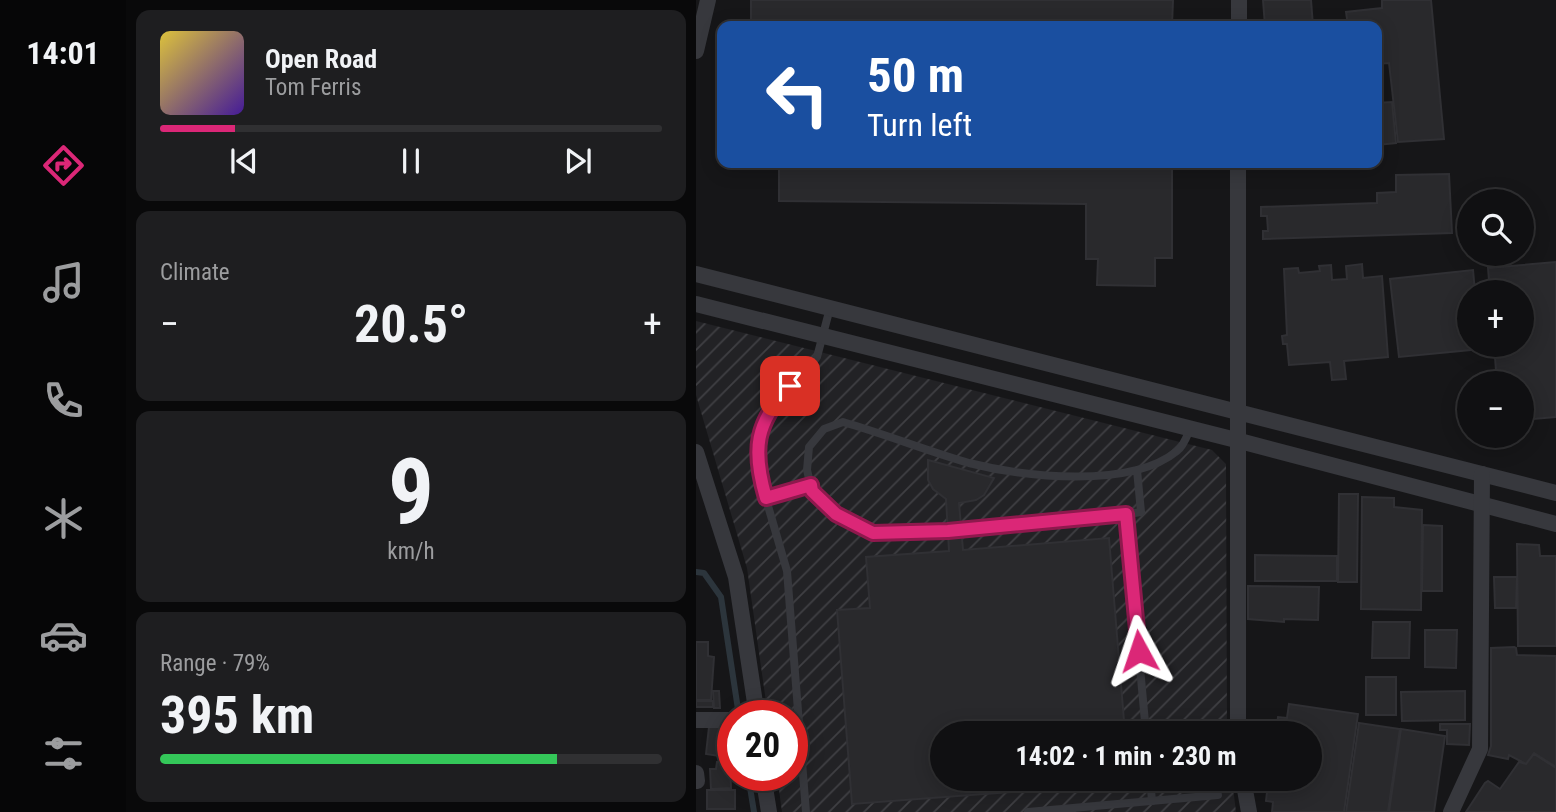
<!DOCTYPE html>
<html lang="en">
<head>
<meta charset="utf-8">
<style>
	:root { --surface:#101012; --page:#1e1e20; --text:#f1f3f6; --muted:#9c9d9f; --line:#303032; --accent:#db2777 }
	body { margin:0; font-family:"Roboto Condensed",sans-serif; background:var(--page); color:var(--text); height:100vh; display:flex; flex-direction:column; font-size:26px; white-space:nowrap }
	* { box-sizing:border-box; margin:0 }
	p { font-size:23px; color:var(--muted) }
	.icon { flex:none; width:38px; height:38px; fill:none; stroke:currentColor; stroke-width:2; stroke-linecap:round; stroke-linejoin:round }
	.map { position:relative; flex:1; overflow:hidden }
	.side { display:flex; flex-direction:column; gap:10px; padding:10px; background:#09090a; width:570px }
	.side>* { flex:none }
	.top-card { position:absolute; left:21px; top:21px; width:665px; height:147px; border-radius:14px; box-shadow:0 4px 18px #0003,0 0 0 2px var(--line); background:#1a4fa0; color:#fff; overflow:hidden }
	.fabs { position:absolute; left:761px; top:189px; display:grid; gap:14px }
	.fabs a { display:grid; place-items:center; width:77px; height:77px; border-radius:50%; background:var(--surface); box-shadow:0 4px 18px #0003,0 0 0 2px var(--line); font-size:35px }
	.speed { position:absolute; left:21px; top:700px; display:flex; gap:14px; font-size:35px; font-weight:700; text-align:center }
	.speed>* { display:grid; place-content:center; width:91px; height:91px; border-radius:50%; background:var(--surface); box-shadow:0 4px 18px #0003,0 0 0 2px var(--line); line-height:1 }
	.speed .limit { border:10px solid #d22; background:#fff; color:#111 }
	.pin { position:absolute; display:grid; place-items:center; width:60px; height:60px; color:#fff; margin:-30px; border-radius:14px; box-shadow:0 4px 10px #0006 }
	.me { position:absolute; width:77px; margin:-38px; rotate:355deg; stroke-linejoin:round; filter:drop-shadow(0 0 5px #0008) }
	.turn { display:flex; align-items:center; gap:24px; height:147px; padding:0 35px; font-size:32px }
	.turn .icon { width:91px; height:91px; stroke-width:2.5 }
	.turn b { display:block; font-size:49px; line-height:60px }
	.big { font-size:52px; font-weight:700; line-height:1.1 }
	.side .tile { flex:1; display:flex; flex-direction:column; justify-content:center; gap:10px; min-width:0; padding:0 24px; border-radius:14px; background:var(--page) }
	.side .dial { align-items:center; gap:0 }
	.dial b { font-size:91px; line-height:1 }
	.song { display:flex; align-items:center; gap:21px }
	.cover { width:84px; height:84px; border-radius:10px; background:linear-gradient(135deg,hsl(50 70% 55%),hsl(260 70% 35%)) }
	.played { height:7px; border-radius:4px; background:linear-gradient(90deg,var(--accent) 15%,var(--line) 15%) }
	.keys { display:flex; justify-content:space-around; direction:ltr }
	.heat { display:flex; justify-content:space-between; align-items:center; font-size:38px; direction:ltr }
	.charge { height:10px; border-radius:5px; background:linear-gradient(90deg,#34c759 79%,var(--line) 0) }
	.trip { position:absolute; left:234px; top:721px; width:392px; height:70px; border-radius:35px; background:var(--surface); box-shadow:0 4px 18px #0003,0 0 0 2px var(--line); font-weight:700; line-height:70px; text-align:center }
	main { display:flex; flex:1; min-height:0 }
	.tabs { display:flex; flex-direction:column; width:126px; justify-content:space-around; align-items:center; background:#060607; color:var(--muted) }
	.tabs .icon { width:49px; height:49px }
	.tabs .selected { color:var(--accent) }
	.tabs b { font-size:32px; color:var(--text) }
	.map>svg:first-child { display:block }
</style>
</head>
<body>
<main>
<nav class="tabs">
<b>14:01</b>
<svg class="icon selected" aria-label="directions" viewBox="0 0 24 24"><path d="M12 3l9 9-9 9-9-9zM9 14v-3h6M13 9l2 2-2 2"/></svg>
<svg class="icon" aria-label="music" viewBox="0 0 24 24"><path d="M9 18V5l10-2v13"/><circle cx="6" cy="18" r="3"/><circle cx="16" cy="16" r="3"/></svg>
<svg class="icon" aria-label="phone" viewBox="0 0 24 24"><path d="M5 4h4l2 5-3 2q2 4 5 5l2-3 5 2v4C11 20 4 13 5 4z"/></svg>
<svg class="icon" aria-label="climate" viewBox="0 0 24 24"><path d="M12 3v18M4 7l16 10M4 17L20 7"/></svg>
<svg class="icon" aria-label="car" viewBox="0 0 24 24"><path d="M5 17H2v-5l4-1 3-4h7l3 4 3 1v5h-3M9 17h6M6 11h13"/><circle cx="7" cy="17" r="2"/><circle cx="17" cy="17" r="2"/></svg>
<svg class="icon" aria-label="filters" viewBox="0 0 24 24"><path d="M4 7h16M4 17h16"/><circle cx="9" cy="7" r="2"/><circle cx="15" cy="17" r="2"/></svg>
</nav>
<section class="side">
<div class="tile">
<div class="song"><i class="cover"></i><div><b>Open Road</b><p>Tom Ferris</p></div></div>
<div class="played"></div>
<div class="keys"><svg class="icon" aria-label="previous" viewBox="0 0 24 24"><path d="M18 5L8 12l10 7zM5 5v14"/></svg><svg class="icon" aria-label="pause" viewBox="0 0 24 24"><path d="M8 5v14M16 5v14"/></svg><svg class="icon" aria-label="next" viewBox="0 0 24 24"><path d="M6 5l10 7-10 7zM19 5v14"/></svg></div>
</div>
<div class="tile"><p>Climate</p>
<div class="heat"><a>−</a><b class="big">20.5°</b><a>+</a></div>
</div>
<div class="tile dial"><b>9</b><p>km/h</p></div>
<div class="tile"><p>Range · 79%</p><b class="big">395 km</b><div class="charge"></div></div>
</section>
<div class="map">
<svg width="860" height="812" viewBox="0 0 860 812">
	<defs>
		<pattern id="industrial-furrows" width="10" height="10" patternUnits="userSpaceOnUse" patternTransform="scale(1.75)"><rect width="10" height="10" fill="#222225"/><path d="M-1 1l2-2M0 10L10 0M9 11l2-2" fill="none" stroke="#3f3f43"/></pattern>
	</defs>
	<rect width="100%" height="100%" fill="#161618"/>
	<path fill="url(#industrial-furrows)" d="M0,321L516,450L530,464L531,733H247V779H536L540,812H86L81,775H96V716H72L51,568L0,395Z"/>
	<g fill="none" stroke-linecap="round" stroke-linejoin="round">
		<g stroke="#2c353c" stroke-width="6">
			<path d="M0,572L8,573L25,597L43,716"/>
			<path d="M52,775L58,812"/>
		</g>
	</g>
	<g fill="#29292c" stroke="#303034" stroke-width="2">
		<path d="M55,0H477L476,26H55Z"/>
		<path d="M567,0H615L617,26H569Z"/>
		<path d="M686,0H735L748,139L702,142L693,63L681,64V26H652L650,12L686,8Z"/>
		<path d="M696,102L700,143L681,145V103Z"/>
		<path d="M83,163H476V258H459V286L401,285L402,259H390V204L83,201Z"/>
		<path d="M753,174L756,233L567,239V231H572L571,216H565V207L681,203V193L700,192V175Z"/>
		<path d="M860,262V417L826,420V383H801L798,345H826V292H794L792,268Z"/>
		<path d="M666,264L667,278L686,276L692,357L648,361L650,379L636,380L634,362L593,365L591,344H587L586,336L591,335L588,269L602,268L603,273L624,271L623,266L635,265L636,280L651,279L650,266Z"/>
		<path d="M777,270L779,292H774V345H785V349L703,357L694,279Z"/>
		<path d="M232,460L298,478L288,495L280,500L263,503L267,550L413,538L429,733H247V779H433V783L156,804L141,610L174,608L170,557L253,551L250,499L237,489L232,480Z"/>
		<path d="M643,494H662L661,582H642Z"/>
		<path d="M666,497L698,498V507L726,510L725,610L665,609Z"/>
		<path d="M727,525L746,526V591H726Z"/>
		<path d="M821,544L843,545L844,556H860V646H822Z"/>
		<path d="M559,555L641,556V581H559Z"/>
		<path d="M798,577H821L820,608H799Z"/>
		<path d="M552,586L623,587L622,620L588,619V622L552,619Z"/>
		<path d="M677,622H714L713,658H676Z"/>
		<path d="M729,630H761L760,668L729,667Z"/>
		<path d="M0,642H12V656L18,657L15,700H0Z"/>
		<path d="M818,647L820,648L821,655L860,656V767L838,753L830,764L813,755L812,759L792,755L795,746V648Z"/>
		<rect x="670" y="677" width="30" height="38"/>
		<path d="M17,691H23L24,708H18Z"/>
		<path d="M769,691V720L706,721L705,692Z"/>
		<rect x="0" y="701" width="17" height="6"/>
		<path d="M593,704L662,714L648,812H576L577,802L570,801L572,784L565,783V779H614V733H580L582,717L591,718Z"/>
		<path d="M663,723L704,729L692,812H650Z"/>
		<path d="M744,724H774L773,745L751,744V730H744Z"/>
		<path d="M13,727H29L30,757L10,754Z"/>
		<path d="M705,729L749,736L738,812H693Z"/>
		<path d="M838,754L860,768V812H770L789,783L792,781L804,789L823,762L830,764Z"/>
		<path d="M21,762H34L35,788L15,789L14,769H20Z"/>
		<rect x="11" y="790" width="28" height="19"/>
	</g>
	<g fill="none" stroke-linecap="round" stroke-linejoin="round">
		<g stroke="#37383d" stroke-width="8">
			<path d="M441,470L445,512L412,517L252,531L177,533L140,514L116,491L111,470L113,447L128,429L147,422C189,434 231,451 273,463C328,477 435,489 481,451C487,447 491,436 494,429"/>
			<path d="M70,497L115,485"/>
			<path d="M430,514L450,733"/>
			<path d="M454,779L456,801"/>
			<path d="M110,812L91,571L63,475L62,435L79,402L107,376L121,357L134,308"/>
			<path d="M332,812L522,795"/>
		</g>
		<g stroke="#37383d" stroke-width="16">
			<path d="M543,26V0"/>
			<path d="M0,51L12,0"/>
			<path d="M0,274L860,493"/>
			<path d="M0,304L540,440L860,524"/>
			<path d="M0,452L40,577L61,716"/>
			<path d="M0,720H37"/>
			<path d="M542,733V163"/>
			<path d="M0,773L1,781"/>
			<path d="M67,775L73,812"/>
			<path d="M547,779L553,812"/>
			<path d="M755,812L784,749L786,474"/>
		</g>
	</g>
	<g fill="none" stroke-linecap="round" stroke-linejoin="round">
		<defs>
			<path id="route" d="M94,386C59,423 56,450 70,498L115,485L116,491L140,514L177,533L252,531L430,514L443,651"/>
		</defs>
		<use href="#route" stroke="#8e194d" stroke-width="18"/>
		<use href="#route" stroke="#db2777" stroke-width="12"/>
	</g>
</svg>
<div class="fabs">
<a><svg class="icon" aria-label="search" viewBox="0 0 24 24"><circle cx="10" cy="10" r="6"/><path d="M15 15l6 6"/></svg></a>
<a>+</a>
<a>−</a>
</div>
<div class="speed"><div class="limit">20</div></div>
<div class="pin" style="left:94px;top:386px;background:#d93025"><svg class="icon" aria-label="arrive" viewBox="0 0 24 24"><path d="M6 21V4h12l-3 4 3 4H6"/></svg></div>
<svg class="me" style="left:443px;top:651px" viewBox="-20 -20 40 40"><path d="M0-17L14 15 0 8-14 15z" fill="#db2777" stroke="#fff" stroke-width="4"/></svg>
<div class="trip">14:02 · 1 min · 230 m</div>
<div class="top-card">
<div class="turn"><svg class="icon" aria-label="left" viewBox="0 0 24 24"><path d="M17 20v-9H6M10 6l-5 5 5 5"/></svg><div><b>50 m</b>Turn left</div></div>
</div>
</div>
</main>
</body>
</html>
